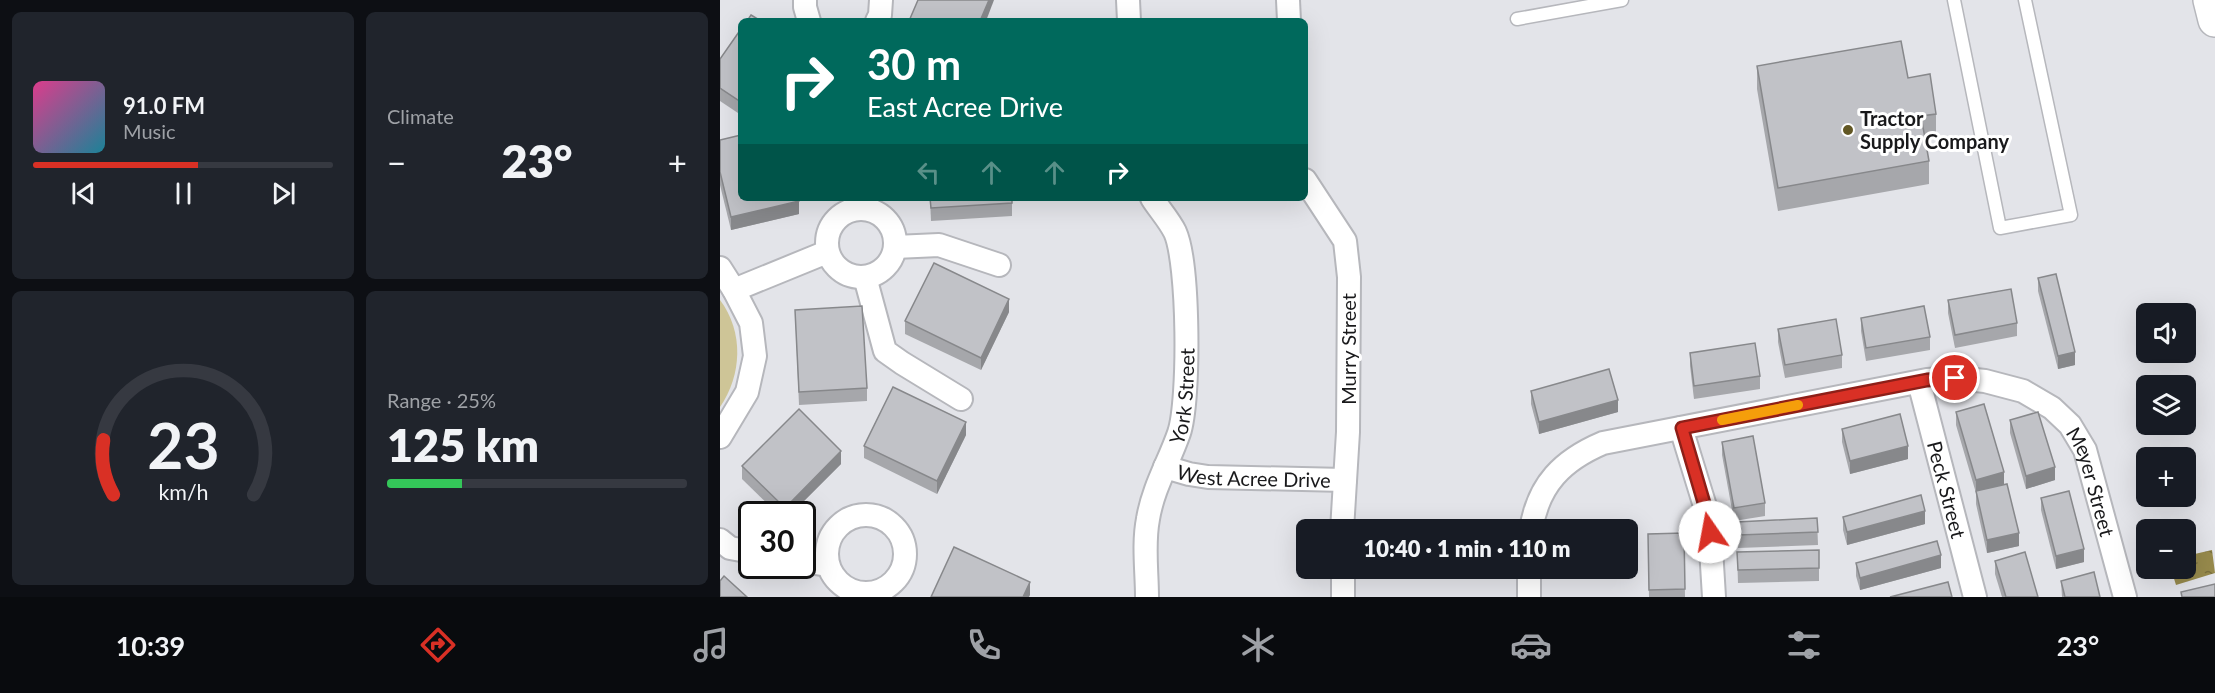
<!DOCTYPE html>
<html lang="en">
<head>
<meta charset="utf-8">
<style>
	:root { --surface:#171b24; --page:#20242c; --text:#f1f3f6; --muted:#9ea1a6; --line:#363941; --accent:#d93025 }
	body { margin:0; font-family:Lato,sans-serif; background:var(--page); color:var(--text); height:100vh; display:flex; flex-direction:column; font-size:22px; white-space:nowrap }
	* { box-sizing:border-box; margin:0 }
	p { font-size:20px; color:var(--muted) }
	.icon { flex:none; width:33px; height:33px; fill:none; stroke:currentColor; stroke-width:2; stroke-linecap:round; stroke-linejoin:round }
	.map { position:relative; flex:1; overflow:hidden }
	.panel { display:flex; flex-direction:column; gap:12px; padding:12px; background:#0d0f14; width:720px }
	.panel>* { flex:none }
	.top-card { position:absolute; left:18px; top:18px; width:570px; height:183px; border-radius:9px; box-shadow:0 6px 24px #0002; background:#00695c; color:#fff; overflow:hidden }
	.buttons { position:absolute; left:1416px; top:303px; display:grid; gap:12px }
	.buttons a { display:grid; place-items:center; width:60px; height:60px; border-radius:9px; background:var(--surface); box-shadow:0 6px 24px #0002; font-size:30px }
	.speed { position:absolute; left:18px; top:501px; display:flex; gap:12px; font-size:30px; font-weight:700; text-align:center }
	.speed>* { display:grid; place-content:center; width:78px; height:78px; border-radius:50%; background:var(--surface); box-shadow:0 6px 24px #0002; line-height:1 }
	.speed .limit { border:3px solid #111; border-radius:9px; background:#fff; color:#111 }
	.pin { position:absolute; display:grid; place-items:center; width:51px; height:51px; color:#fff; margin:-26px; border:3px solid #fff; border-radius:50%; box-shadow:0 2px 6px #0007 }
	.me { position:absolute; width:66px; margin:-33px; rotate:348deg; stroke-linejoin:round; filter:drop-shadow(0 0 4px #0008) }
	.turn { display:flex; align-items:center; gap:21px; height:126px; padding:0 30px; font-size:27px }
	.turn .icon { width:78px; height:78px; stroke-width:2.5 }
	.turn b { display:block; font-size:42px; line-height:51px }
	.lanes { display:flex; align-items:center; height:57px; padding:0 30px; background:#0003; justify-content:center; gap:30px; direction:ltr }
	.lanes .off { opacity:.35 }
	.big { font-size:45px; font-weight:800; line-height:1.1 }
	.panel .tile { flex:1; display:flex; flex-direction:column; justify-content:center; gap:9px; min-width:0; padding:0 21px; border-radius:9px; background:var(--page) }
	.panel .dial { align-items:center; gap:0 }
	.dial svg { height:156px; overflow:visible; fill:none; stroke:var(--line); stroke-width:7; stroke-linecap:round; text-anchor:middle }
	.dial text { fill:var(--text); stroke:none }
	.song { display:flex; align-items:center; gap:18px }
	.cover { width:72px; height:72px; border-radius:9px; background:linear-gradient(135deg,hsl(330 70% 55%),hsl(190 70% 35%)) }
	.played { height:6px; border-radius:3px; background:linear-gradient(90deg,var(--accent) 55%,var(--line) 55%) }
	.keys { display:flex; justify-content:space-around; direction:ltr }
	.heat { display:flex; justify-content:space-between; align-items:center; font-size:33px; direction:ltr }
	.charge { height:9px; border-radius:4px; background:linear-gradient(90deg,#34c759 25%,var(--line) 0) }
	.panel .tiles { flex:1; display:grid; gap:12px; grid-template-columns:repeat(2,1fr) }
	.trip { position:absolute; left:576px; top:519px; width:342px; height:60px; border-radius:9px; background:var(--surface); box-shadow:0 6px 24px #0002; font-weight:800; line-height:60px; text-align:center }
	.menu { display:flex; height:96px; justify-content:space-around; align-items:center; background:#090b0e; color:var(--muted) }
	.menu .icon { width:42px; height:42px }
	.menu .selected { color:var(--accent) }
	.menu b { font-size:27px; color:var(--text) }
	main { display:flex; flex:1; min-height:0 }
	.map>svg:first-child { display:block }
</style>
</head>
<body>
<main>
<section class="panel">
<div class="tiles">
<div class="tile">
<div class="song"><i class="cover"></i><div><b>91.0 FM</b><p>Music</p></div></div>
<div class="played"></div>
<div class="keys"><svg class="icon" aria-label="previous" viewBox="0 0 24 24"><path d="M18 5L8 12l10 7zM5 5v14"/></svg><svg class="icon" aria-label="pause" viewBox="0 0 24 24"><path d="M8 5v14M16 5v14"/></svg><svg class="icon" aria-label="next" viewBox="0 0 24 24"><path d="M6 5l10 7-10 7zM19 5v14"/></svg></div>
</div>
<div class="tile"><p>Climate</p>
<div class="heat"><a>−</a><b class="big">23°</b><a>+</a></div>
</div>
<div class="tile dial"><svg viewBox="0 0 100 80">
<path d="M14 69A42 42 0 1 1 86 69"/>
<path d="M14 69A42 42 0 0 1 9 41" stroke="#d93025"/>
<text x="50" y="56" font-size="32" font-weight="700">23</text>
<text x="50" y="72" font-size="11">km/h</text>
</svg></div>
<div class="tile"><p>Range · 25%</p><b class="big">125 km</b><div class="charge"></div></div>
</div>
</section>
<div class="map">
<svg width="1495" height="597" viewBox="0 0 1495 597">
	<defs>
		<pattern id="water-ripples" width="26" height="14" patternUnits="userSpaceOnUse" patternTransform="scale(1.5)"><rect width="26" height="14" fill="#978a4c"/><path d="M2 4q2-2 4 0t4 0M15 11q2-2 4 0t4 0" fill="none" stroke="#7a703e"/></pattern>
	</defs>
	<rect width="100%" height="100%" fill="#e3e4e9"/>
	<path fill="#cec597" d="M0,300C24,332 22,375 0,407Z"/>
	<path fill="url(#water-ripples)" d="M1492,550L1495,573L1456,585L1451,569L1466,568V556Z"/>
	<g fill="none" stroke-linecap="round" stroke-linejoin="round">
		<defs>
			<g id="lane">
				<path d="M1234,0L1280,228L1351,215L1305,0"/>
				<path d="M797,19L902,0"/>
			</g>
			<g id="street">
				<path d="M85,0V7L89,21"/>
				<path d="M408,0L409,21"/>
				<path d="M568,0L569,21"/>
				<path d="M157,21L160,15L161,0"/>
				<path d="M585,180L625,241L629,277L628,432L622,530"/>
				<circle cx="141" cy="243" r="34"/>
				<path d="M175,247L219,245L279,265"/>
				<path d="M0,268L14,290L31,323L35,356L27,392L0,437"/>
				<path d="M145,277L165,351L182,363L241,399"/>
				<path d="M14,290L107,252"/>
				<path id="s1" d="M1199,382L1255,597"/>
				<path d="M961,428L984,503L990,532L994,597"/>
				<path id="s2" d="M445,467L469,474L488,477L625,480"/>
				<circle cx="146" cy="554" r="39"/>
				<path id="s3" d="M811,530C818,484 843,460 883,443L1207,380L1235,378L1265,381L1303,391L1332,408L1350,425L1365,450L1405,597"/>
				<path d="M0,540L10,548L32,552"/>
				<path d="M82,561L108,565"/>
				<path d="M623,568V597"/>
				<path d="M809,568V597"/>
				<path id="s4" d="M427,597C427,572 423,544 428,519C433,488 449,462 459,433C470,400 469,263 455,232C449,220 439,209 432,198"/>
			</g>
			<path id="primary" d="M1490,0L1495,20"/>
		</defs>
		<use href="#lane" stroke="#b6b7bc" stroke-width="15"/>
		<use href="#street" stroke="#b6b7bc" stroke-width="26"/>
		<use href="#primary" stroke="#b6b7bc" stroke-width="36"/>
		<use href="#lane" stroke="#fff" stroke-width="12"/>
		<use href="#street" stroke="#fff" stroke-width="22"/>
		<use href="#primary" stroke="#fff" stroke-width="33"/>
	</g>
	<g fill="#a6a7ab">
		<path d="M21,29V115L0,101V59Z"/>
		<path d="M1037,66L1216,114V137L1205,139L1209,161V184L1058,211L1037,89Z"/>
		<path d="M0,140L79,214L11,230L0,185Z"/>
		<path d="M210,198H292V216L211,221Z"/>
		<path d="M1318,278L1355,365L1338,369L1318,291Z"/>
		<path d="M1228,300L1297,323V336L1235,348L1228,313Z"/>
		<path d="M75,310L147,388V401L79,405Z"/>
		<path d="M289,312L261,370L185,334V321Z"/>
		<path d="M1141,318L1210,337V350L1146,361L1141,331Z"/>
		<path d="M1058,329L1122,355V368L1065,378L1058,342Z"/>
		<path d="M970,353L1040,376V389L974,399L970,366Z"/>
		<path d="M811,391L898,412L819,434L811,404Z"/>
		<path d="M1236,412L1284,484L1299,546L1267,553L1256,504V493L1236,425Z"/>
		<path d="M1290,420L1335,480L1306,489L1290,433Z"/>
		<path d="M1122,429L1188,459L1130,474L1122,442Z"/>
		<path d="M246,435L217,494L144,458V446Z"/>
		<path d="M1002,442L1045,503V516L1014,521L1002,455Z"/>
		<path d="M121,464L71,514H58L22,479V466Z"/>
		<path d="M1321,498L1364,562L1336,569L1321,510Z"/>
		<path d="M1123,517L1205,524L1127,545L1123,530Z"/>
		<path d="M1097,518L1098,545L1018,548L1017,522Z"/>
		<path d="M964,533L965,597H929L928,534Z"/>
		<path d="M1099,550V581L1018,583L1017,552Z"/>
		<path d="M1275,561L1318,597H1282L1275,574Z"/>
		<path d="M1136,563L1221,568L1140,590L1136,576Z"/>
		<path d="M1341,581L1380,597H1342Z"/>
	</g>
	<g fill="#87888b">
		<path d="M269,0H274L266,21H260Z"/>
		<path d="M79,201V214L11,230V217Z"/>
		<path d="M289,299V312L261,370V358Z"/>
		<path d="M1355,352V365L1338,369V356Z"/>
		<path d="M898,400V412L819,434V422Z"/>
		<path d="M246,422V435L217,494V481Z"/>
		<path d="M1188,446V459L1130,474V461Z"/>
		<path d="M121,451V464L71,514H65V508Z"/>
		<path d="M1335,467V480L1306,489V476Z"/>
		<path d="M1284,472V485L1256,493V480Z"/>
		<path d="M1205,511V524L1127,545V532Z"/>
		<path d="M1299,533V546L1267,553V540Z"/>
		<path d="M1364,549V562L1336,569V556Z"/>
		<path d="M1221,555V568L1140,590V578Z"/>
		<path d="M310,582V595L309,597H303Z"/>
	</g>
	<g fill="#c1c2c7" stroke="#87888b" stroke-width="1.5">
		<path d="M198,0H269L260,21H189Z"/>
		<path d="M31,15L41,21H27Z"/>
		<path d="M21,29V102L0,88V59Z"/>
		<path d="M1181,41L1188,78L1210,74L1216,114L1201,116L1209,161L1058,188L1037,66Z"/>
		<path d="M21,135V198H79V201L11,217L0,172V140Z"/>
		<path d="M210,198H292V203L211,208Z"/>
		<path d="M214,263L289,299L261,358L185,321Z"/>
		<path d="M1336,274L1355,352L1338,356L1318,278Z"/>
		<path d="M1291,289L1297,323L1235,335L1228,300Z"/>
		<path d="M142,306L147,388L79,392L75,310Z"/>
		<path d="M1204,306L1210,337L1146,348L1141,318Z"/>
		<path d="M1116,319L1122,355L1065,365L1058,329Z"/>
		<path d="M1035,343L1040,376L974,386L970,353Z"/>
		<path d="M889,369L898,400L819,422L811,391Z"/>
		<path d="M173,387L246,422L217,481L144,446Z"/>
		<path d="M1264,404L1284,472L1256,480L1236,412Z"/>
		<path d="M79,409L121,451L65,508L22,466Z"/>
		<path d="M1318,412L1335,467L1306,476L1290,420Z"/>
		<path d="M1180,414L1188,446L1130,461L1122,429Z"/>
		<path d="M1033,436L1045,503L1014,508L1002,442Z"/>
		<path d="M1287,484L1299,533L1267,540L1256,491Z"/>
		<path d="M1349,491L1364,549L1336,556L1321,498Z"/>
		<path d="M1201,495L1205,511L1127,532L1123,517Z"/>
		<path d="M1097,518L1098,532L1018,535L1017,522Z"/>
		<path d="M964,533L965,589L929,590L928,534Z"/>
		<path d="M1217,541L1221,555L1140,578L1136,563Z"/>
		<path d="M234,547L310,582L303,597H211Z"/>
		<path d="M1099,550V568L1018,570L1017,552Z"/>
		<path d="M1305,552L1318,597H1286L1275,561Z"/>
		<path d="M1374,572L1380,597H1345L1341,581Z"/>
		<path d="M4,576L27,597H0V581Z"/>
		<path d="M1228,582L1232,597H1170Z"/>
		<path d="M1495,584V597H1462L1461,592Z"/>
	</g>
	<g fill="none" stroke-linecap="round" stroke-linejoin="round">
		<defs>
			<path id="route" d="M990,532L984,503L962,428L1207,380L1235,378"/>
		</defs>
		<use href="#route" stroke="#8d1f18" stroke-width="15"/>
		<use href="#route" stroke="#d93025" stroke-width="10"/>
		<path stroke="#f59e0b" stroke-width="10" d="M1002,420L1078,405"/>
	</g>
	<circle fill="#625724" stroke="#fff" stroke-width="2" cx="1128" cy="130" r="6"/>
	<g text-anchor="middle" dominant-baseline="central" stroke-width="6" stroke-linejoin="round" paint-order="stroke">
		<g font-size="20" font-weight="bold" fill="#19191b" stroke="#fff" text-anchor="start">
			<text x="1140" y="118">Tractor<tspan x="1140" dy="23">Supply Company</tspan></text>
		</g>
		<g font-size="20" fill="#19191b" stroke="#fff">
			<text transform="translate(628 349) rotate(-90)">Murry Street</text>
			<text stroke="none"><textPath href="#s4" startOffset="207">York Street</textPath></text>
			<text stroke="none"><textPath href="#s2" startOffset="90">West Acree Drive</textPath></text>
			<text stroke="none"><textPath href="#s3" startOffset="666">Meyer Street</textPath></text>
			<text stroke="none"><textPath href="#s1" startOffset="111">Peck Street</textPath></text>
		</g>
	</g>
</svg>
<div class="buttons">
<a><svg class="icon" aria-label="sound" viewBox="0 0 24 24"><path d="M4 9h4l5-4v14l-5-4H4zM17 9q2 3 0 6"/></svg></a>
<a><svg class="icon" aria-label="layers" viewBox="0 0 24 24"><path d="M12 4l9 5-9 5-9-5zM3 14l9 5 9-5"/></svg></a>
<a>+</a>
<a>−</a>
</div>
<div class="speed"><div class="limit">30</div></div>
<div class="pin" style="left:1235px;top:378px;background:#d93025"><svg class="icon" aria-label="arrive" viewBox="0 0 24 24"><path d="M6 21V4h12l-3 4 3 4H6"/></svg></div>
<svg class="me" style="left:990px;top:532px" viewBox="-20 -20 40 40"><circle r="19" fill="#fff"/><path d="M0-13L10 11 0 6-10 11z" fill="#d93025"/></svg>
<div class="trip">10:40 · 1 min · 110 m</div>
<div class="top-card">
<div class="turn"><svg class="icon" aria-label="right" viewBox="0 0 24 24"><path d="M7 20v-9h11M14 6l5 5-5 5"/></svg><div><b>30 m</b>East Acree Drive</div></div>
<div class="lanes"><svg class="icon off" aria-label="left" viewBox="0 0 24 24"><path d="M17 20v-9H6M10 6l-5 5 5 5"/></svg><svg class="icon off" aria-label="ahead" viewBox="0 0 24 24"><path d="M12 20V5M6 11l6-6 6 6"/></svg><svg class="icon off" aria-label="ahead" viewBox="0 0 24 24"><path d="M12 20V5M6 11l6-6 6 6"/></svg><svg class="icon" aria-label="right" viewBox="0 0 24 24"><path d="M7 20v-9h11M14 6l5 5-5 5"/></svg></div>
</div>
</div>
</main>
<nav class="menu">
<b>10:39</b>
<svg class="icon selected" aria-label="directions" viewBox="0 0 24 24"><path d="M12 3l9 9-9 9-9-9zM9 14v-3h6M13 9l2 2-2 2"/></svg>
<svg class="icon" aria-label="music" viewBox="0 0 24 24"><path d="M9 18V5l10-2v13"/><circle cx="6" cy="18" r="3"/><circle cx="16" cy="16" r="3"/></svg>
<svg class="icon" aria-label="phone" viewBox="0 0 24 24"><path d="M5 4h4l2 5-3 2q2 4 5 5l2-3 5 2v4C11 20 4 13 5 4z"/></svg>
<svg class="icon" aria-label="climate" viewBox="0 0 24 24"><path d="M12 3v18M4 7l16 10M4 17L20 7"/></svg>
<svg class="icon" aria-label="car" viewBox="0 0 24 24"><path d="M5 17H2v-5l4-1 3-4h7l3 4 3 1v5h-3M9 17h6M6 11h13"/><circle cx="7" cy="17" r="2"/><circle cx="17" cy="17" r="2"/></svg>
<svg class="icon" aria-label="filters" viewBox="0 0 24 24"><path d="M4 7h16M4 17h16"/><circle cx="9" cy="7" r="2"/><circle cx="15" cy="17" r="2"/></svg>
<b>23°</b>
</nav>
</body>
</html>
